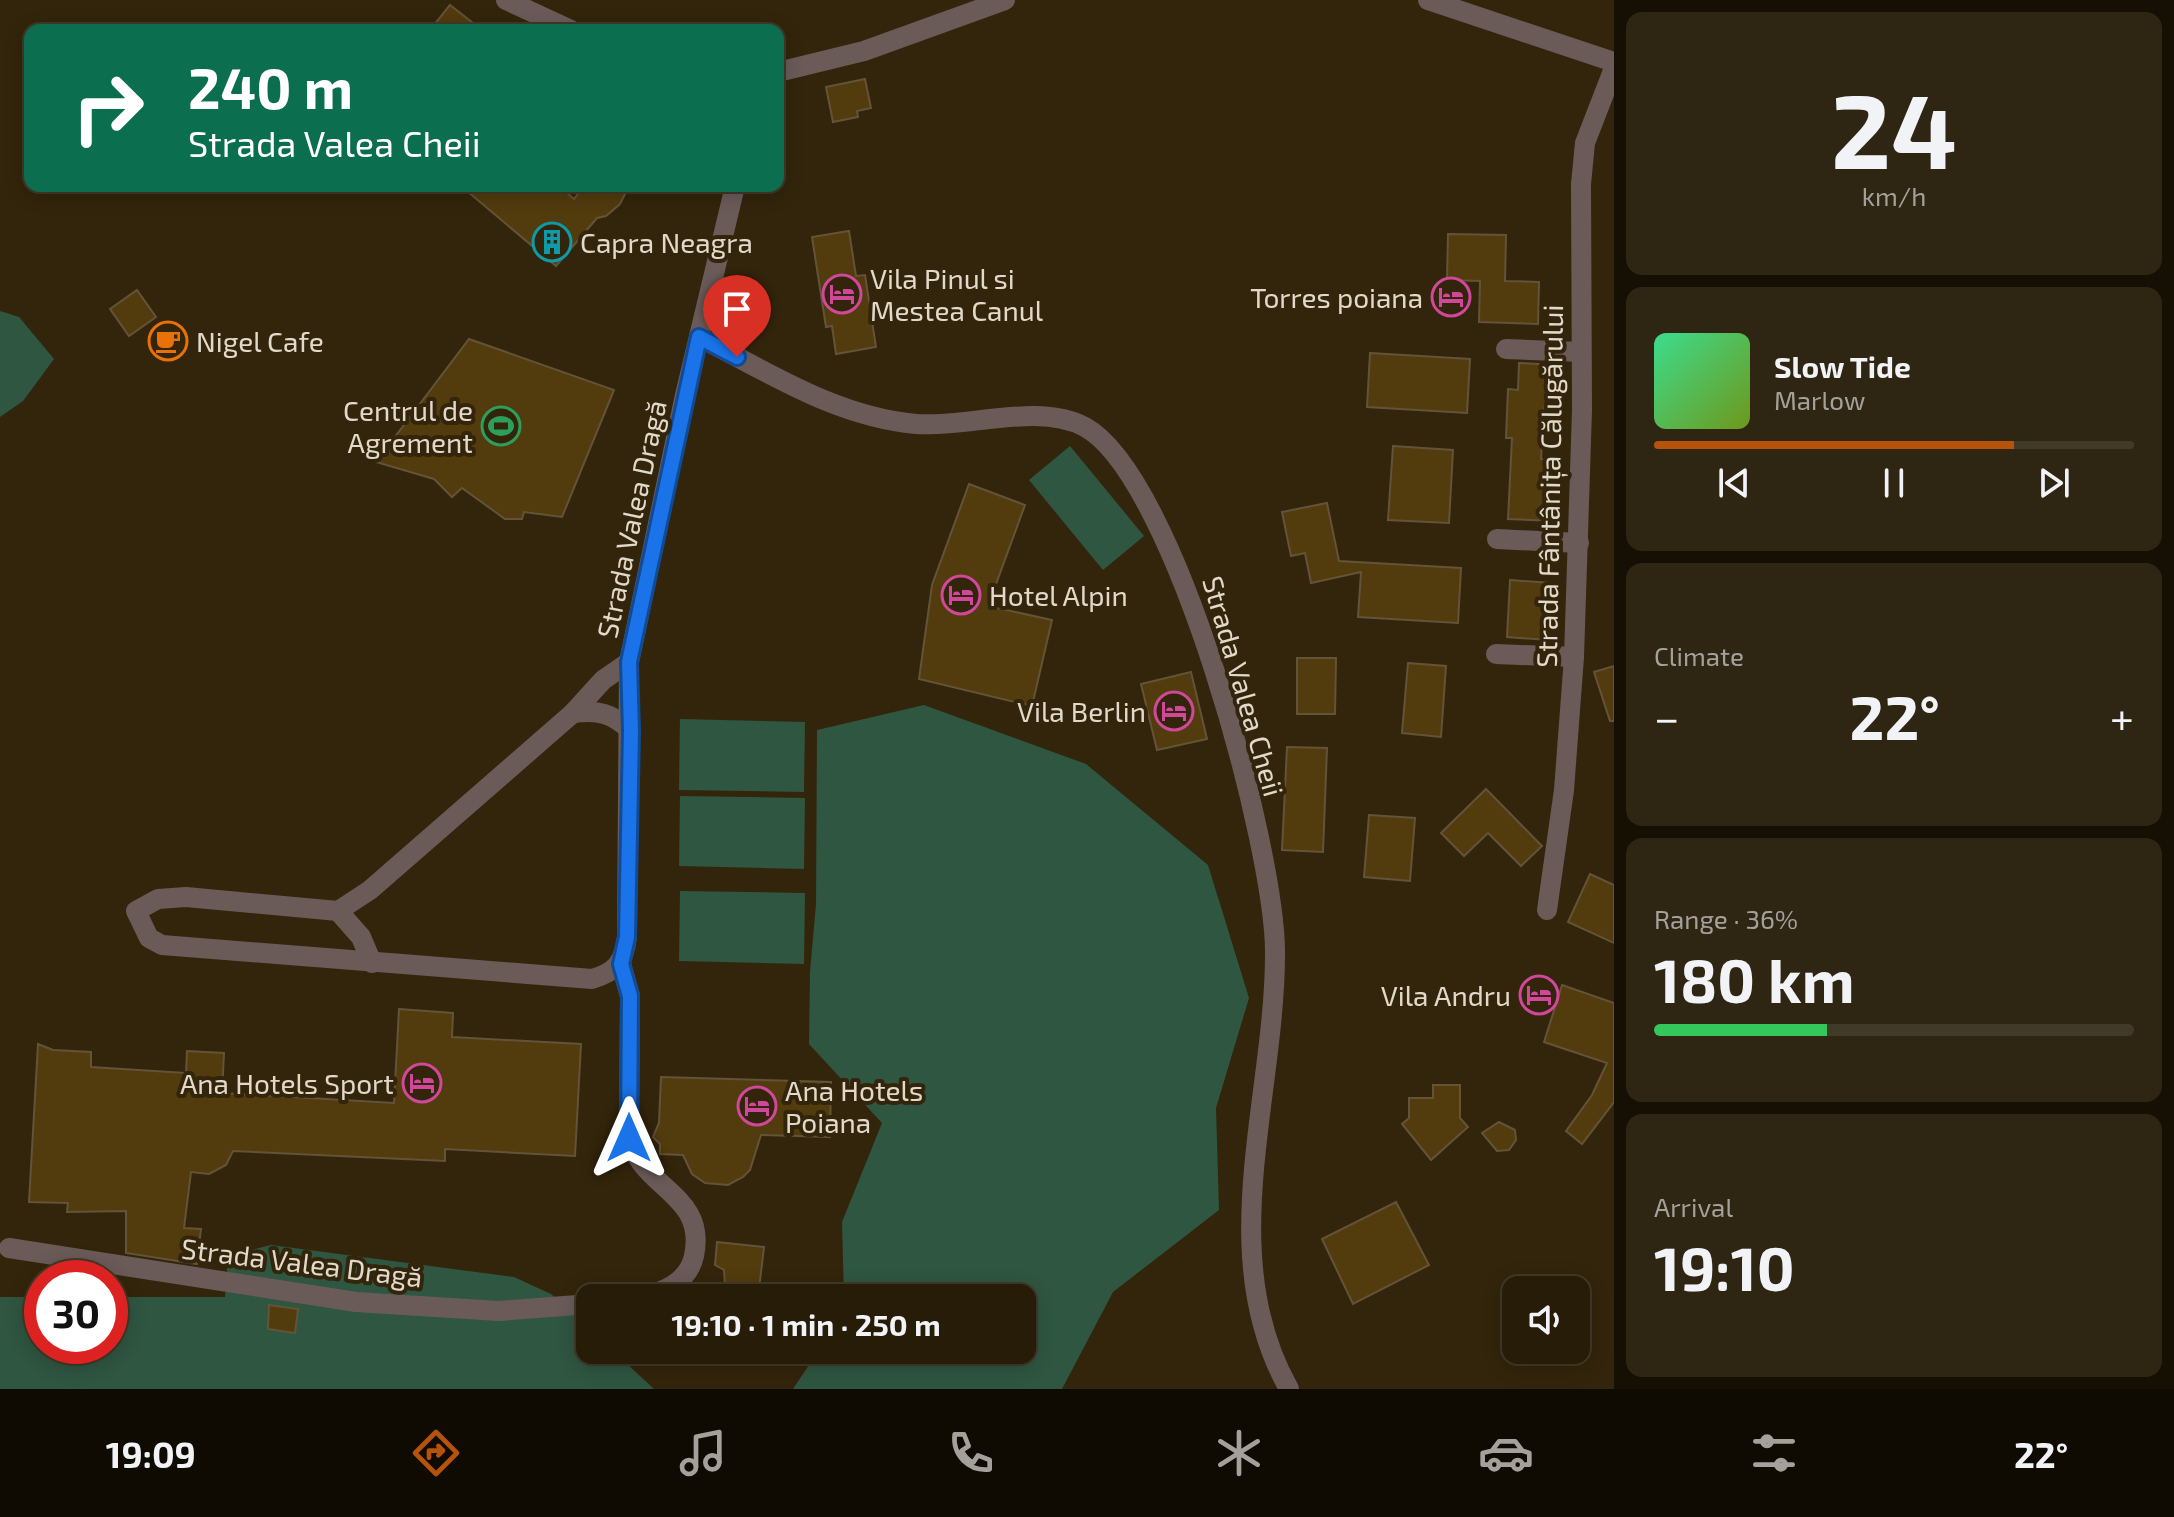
<!DOCTYPE html>
<html lang="en">
<head>
<meta charset="utf-8">
<style>
	:root { --surface:#261c08; --page:#2e2512; --text:#f1f3f6; --muted:#a4a19c; --line:#423a29; --accent:#b45309 }
	body { margin:0; font-family:"Exo 2",sans-serif; background:var(--page); color:var(--text); height:100vh; display:flex; flex-direction:column; font-size:30px; white-space:nowrap }
	* { box-sizing:border-box; margin:0 }
	p { font-size:26px; color:var(--muted) }
	.icon { flex:none; width:44px; height:44px; fill:none; stroke:currentColor; stroke-width:2; stroke-linecap:round; stroke-linejoin:round }
	.map { position:relative; flex:1; overflow:hidden }
	.drawer { display:flex; flex-direction:column; gap:12px; padding:12px; background:#150f04; width:560px }
	.drawer>* { flex:none }
	.guide { position:absolute; left:24px; top:24px; width:760px; height:168px; border-radius:16px; box-shadow:0 4px 20px #0003,0 0 0 2px var(--line); background:#0b6e4f; color:#fff; overflow:hidden }
	.fabs { position:absolute; left:1502px; top:1276px; display:grid; gap:16px }
	.fabs a { display:grid; place-items:center; width:88px; height:88px; border-radius:16px; background:var(--surface); box-shadow:0 4px 20px #0003,0 0 0 2px var(--line); font-size:40px }
	.speed { position:absolute; left:24px; top:1260px; display:flex; gap:16px; font-size:40px; font-weight:700; text-align:center }
	.speed>* { display:grid; place-content:center; width:104px; height:104px; border-radius:50%; background:var(--surface); box-shadow:0 4px 20px #0003,0 0 0 2px var(--line); line-height:1 }
	.speed .limit { border:12px solid #d22; background:#fff; color:#111 }
	.pin { position:absolute; display:grid; place-items:center; width:68px; height:68px; color:#fff; margin:-82px -34px; border-radius:50% 50% 50% 0; rotate:-45deg; box-shadow:0 0 8px #0007 }
	.pin .icon { rotate:45deg }
	.me { position:absolute; width:88px; margin:-44px; rotate:0deg; stroke-linejoin:round; filter:drop-shadow(0 0 6px #0008) }
	.turn { display:flex; align-items:center; gap:28px; height:168px; padding:0 32px; font-size:36px }
	.turn .icon { width:104px; height:104px; stroke-width:2.5 }
	.turn b { display:block; font-size:56px; line-height:68px }
	.big { font-size:60px; font-weight:700; line-height:1.1 }
	.drawer .tile { flex:1; display:flex; flex-direction:column; justify-content:center; gap:12px; min-width:0; padding:0 28px; border-radius:16px; background:var(--page) }
	.drawer .dial { align-items:center; gap:0 }
	.dial b { font-size:104px; line-height:1 }
	.song { display:flex; align-items:center; gap:24px }
	.cover { width:96px; height:96px; border-radius:12px; background:linear-gradient(135deg,hsl(150 70% 55%),hsl(80 70% 35%)) }
	.played { height:8px; border-radius:4px; background:linear-gradient(90deg,var(--accent) 75%,var(--line) 75%) }
	.keys { display:flex; justify-content:space-around; direction:ltr }
	.heat { display:flex; justify-content:space-between; align-items:center; font-size:44px; direction:ltr }
	.charge { height:12px; border-radius:6px; background:linear-gradient(90deg,#34c759 36%,var(--line) 0) }
	.trip { position:absolute; left:576px; top:1284px; width:460px; height:80px; border-radius:16px; background:var(--surface); box-shadow:0 4px 20px #0003,0 0 0 2px var(--line); font-weight:700; line-height:80px; text-align:center }
	.dock { display:flex; height:128px; justify-content:space-around; align-items:center; background:#0f0b03; color:var(--muted) }
	.dock .icon { width:56px; height:56px }
	.dock .current { color:var(--accent) }
	.dock b { font-size:36px; color:var(--text) }
	main { display:flex; flex:1; min-height:0 }
	.map>svg:first-child { display:block }
</style>
</head>
<body>
<main>
<div class="map">
<svg width="1614" height="1389" viewBox="0 0 1614 1389">
	<rect width="100%" height="100%" fill="#33250b"/>
	<g fill="#2f5641">
		<path d="M0,311L19,317L54,359L23,401L0,417Z"/>
		<path d="M1070,446L1144,536L1103,570L1029,480Z"/>
		<path d="M924,705L1086,764L1208,865L1249,998L1216,1108L1219,1210L1113,1292L1062,1389H793L819,1350H1022V1298H844L842,1222L882,1123L809,1044L810,972L816,904L817,730Z"/>
		<path d="M680,719L805,722L804,792L679,790Z"/>
		<path d="M680,796L805,798L804,869L679,866Z"/>
		<path d="M680,891L805,893L804,964L679,961Z"/>
		<path d="M271,1245L514,1277L551,1294L590,1330V1350H612L654,1389H0V1297H42V1346H110V1297H225L228,1256Z"/>
	</g>
	<g fill="#523b0d" stroke="#635339" stroke-width="2">
		<path d="M450,5L482,30H430Z"/>
		<path d="M865,79L871,108L857,111L858,117L833,122L826,87Z"/>
		<path d="M461,186H559L574,199L584,186H629L620,204L606,216L597,218L556,266Z"/>
		<path d="M849,231L856,276L865,275L876,347L836,354L832,326L826,327L812,237Z"/>
		<path d="M1448,234L1506,235L1505,281L1539,282L1538,324L1479,322L1480,281L1447,280Z"/>
		<path d="M137,290L156,317L129,336L110,309Z"/>
		<path d="M469,339L614,390L562,517L524,512L522,519H505L462,488L452,497L434,479L376,462Z"/>
		<path d="M1370,353L1470,359L1467,413L1367,407Z"/>
		<path d="M1519,363L1559,365L1557,406H1544L1541,459L1556,460L1553,521L1508,519L1512,438H1506L1508,389L1518,390Z"/>
		<path d="M1393,446L1453,450L1449,523L1388,520Z"/>
		<path d="M969,484L1025,505L988,606L1052,620L1032,706L919,679L932,585Z"/>
		<path d="M1327,503L1339,561L1461,568L1458,623L1358,617L1361,572L1311,583L1305,553L1291,556L1282,512Z"/>
		<path d="M1510,580L1552,583L1548,640L1507,637Z"/>
		<path d="M1297,658H1336L1335,714H1297Z"/>
		<path d="M1408,663L1446,666L1441,737L1402,733Z"/>
		<path d="M1614,666V721H1610L1594,672Z"/>
		<path d="M1191,672L1207,739L1157,750L1141,684Z"/>
		<path d="M1287,747L1327,748L1323,852L1282,850Z"/>
		<path d="M1486,789L1542,846L1521,866L1488,833L1464,856L1441,833Z"/>
		<path d="M1369,815L1415,818L1410,881L1364,877Z"/>
		<path d="M1590,874L1614,885V943L1568,922Z"/>
		<path d="M1562,985L1614,1003V1102L1582,1144L1566,1131L1592,1095L1607,1063L1544,1042Z"/>
		<path d="M399,1009L453,1013L452,1037L581,1044L575,1156L445,1149V1161L233,1151L226,1165L209,1174L191,1172L184,1228L201,1229L197,1264L126,1253V1211L67,1212L68,1203L29,1202L38,1044L53,1050L91,1052V1067L186,1073L187,1051L224,1053L222,1093L394,1103Z"/>
		<path d="M661,1077L831,1082L830,1137L761,1135L750,1170L743,1177L728,1185L705,1183L692,1174L683,1155L660,1154V1144L653,1137L659,1123Z"/>
		<path d="M1433,1085H1460V1118L1468,1127L1431,1160L1402,1124L1409,1118V1098H1433Z"/>
		<path d="M1499,1122L1515,1130L1516,1140L1509,1150L1497,1151L1482,1133Z"/>
		<path d="M1396,1202L1429,1265L1353,1304L1322,1239Z"/>
		<path d="M717,1242L764,1247L758,1298H732V1288L725,1286L724,1270L715,1265Z"/>
		<path d="M269,1305L298,1309L295,1333L268,1329Z"/>
	</g>
	<g fill="none" stroke-linecap="round" stroke-linejoin="round">
		<g stroke="#6a5b59" stroke-width="20">
			<path d="M506,0L571,30"/>
			<path d="M1428,0L1614,62"/>
			<path d="M778,72L864,51L1005,0"/>
			<path d="M699,337C768,372 836,417 916,424C967,428 1039,402 1085,427C1176,477 1276,851 1275,954C1275,1097 1213,1255 1289,1389"/>
			<path d="M1506,349L1581,352"/>
			<path d="M1497,539L1579,543"/>
			<path d="M1496,654L1574,657"/>
			<path d="M573,713C599,710 612,713 631,731"/>
			<path d="M1547,910L1564,790L1574,657L1582,410L1581,184L1585,143L1614,68"/>
			<path d="M338,911L186,897L158,899L136,911L149,938L162,945L592,979C616,972 624,962 627,937L629,662L685,395L735,186"/>
			<path d="M338,911L370,890L573,713L603,680L629,662"/>
			<path d="M338,911L361,937L372,963"/>
			<path d="M621,964L630,996L629,1138C643,1190 707,1194 694,1256C688,1283 663,1292 638,1298"/>
			<path d="M9,1248L356,1302L499,1311L590,1304"/>
		</g>
	</g>
	<g fill="none" stroke-linecap="round" stroke-linejoin="round">
		<defs>
			<path id="route" d="M629,1138L630,996L621,964L627,937L631,731L629,662L699,337L737,357"/>
		</defs>
		<use href="#route" stroke="#114b97" stroke-width="20"/>
		<use href="#route" stroke="#1a73e8" stroke-width="14"/>
	</g>
	<defs>
		<symbol id="building-ring" viewBox="-11 -11 22 22"><circle r="9.5" fill="#33250b" stroke="#0f9aa8" stroke-width="1.5"/><path d="M-4-6H4V6H1V3H-1V6H-4ZM-2.5-4.3h1.7v1.8h-1.7ZM.8-4.3h1.7v1.8H.8ZM-2.5-1h1.7V.8h-1.7ZM.8-1h1.7V.8H.8Z" fill="#0f9aa8"/></symbol>
		<symbol id="hotel-ring" viewBox="-11 -11 22 22"><circle r="9.5" fill="#33250b" stroke="#d1479c" stroke-width="1.5"/><path d="M-6-4.5h1.5V1H6V5H4.5V3h-9V5H-6ZM-4 0a1.8 1.8 0 1 1 3.6 0ZM.5 0V-2.5h3Q6-2.5 6 0Z" fill="#d1479c"/></symbol>
		<symbol id="cafe-ring" viewBox="-11 -11 22 22"><circle r="9.5" fill="#33250b" stroke="#e8710a" stroke-width="1.5"/><path d="M-5.5-4.5H6V0H3Q3 3.5 0 3.5H-2.5Q-5.5 3.5-5.5 0ZM3-3.2v2h1.7v-2ZM-6 4.5H4V6H-6Z" fill="#e8710a"/></symbol>
		<symbol id="stadium-ring" viewBox="-11 -11 22 22"><circle r="9.5" fill="#33250b" stroke="#2e9e5b" stroke-width="1.5"/><path d="M0-5a6.5 5 0 1 0 0 10a6.5 5 0 1 0 0-10ZM-3.5-1.8h7v3.6h-7Z" fill="#2e9e5b"/></symbol>
	</defs>
	<g fill-rule="evenodd">
		<use href="#building-ring" x="530" y="220" width="44" height="44"/>
		<use href="#hotel-ring" x="820" y="272" width="44" height="44"/>
		<use href="#hotel-ring" x="1429" y="275" width="44" height="44"/>
		<use href="#cafe-ring" x="146" y="319" width="44" height="44"/>
		<use href="#stadium-ring" x="479" y="404" width="44" height="44"/>
		<use href="#hotel-ring" x="939" y="573" width="44" height="44"/>
		<use href="#hotel-ring" x="1152" y="689" width="44" height="44"/>
		<use href="#hotel-ring" x="1517" y="973" width="44" height="44"/>
		<use href="#hotel-ring" x="400" y="1061" width="44" height="44"/>
		<use href="#hotel-ring" x="735" y="1084" width="44" height="44"/>
	</g>
	<g text-anchor="middle" dominant-baseline="central" stroke-width="8" stroke-linejoin="round" paint-order="stroke">
		<g font-size="28" fill="#e2d9ca" stroke="#33250b" text-anchor="start">
			<text x="580" y="242">Capra Neagra</text>
			<text x="870" y="278">Vila Pinul si<tspan x="870" dy="32">Mestea Canul</tspan></text>
			<text x="1423" y="297" text-anchor="end">Torres poiana</text>
			<text x="196" y="341">Nigel Cafe</text>
			<text x="473" y="410" text-anchor="end">Centrul de<tspan x="473" dy="32">Agrement</tspan></text>
			<text x="989" y="595">Hotel Alpin</text>
			<text x="1146" y="711" text-anchor="end">Vila Berlin</text>
			<text x="1511" y="995" text-anchor="end">Vila Andru</text>
			<text x="394" y="1083" text-anchor="end">Ana Hotels Sport</text>
			<text x="785" y="1090">Ana Hotels<tspan x="785" dy="32">Poiana</tspan></text>
		</g>
		<g font-size="28" fill="#e2d9ca" stroke="#33250b">
			<text transform="translate(1549 486) rotate(-89)">Strada Fântânița Călugărului</text>
			<text transform="translate(631 519) rotate(-78)">Strada Valea Dragă</text>
			<text transform="translate(1244 686) rotate(74)">Strada Valea Cheii</text>
			<text transform="translate(302 1262) rotate(7)">Strada Valea Dragă</text>
		</g>
	</g>
</svg>
<div class="fabs">
<a><svg class="icon" aria-label="sound" viewBox="0 0 24 24"><path d="M4 9h4l5-4v14l-5-4H4zM17 9q2 3 0 6"/></svg></a>
</div>
<div class="speed"><div class="limit">30</div></div>
<div class="pin" style="left:737px;top:357px;background:#d93025"><svg class="icon" aria-label="arrive" viewBox="0 0 24 24"><path d="M6 21V4h12l-3 4 3 4H6"/></svg></div>
<svg class="me" style="left:629px;top:1138px" viewBox="-20 -20 40 40"><path d="M0-17L14 15 0 8-14 15z" fill="#1a73e8" stroke="#fff" stroke-width="4"/></svg>
<div class="trip">19:10 · 1 min · 250 m</div>
<div class="guide">
<div class="turn"><svg class="icon" aria-label="right" viewBox="0 0 24 24"><path d="M7 20v-9h11M14 6l5 5-5 5"/></svg><div><b>240 m</b>Strada Valea Cheii</div></div>
</div>
</div>
<section class="drawer">
<div class="tile dial"><b>24</b><p>km/h</p></div>
<div class="tile">
<div class="song"><i class="cover"></i><div><b>Slow Tide</b><p>Marlow</p></div></div>
<div class="played"></div>
<div class="keys"><svg class="icon" aria-label="previous" viewBox="0 0 24 24"><path d="M18 5L8 12l10 7zM5 5v14"/></svg><svg class="icon" aria-label="pause" viewBox="0 0 24 24"><path d="M8 5v14M16 5v14"/></svg><svg class="icon" aria-label="next" viewBox="0 0 24 24"><path d="M6 5l10 7-10 7zM19 5v14"/></svg></div>
</div>
<div class="tile"><p>Climate</p>
<div class="heat"><a>−</a><b class="big">22°</b><a>+</a></div>
</div>
<div class="tile"><p>Range · 36%</p><b class="big">180 km</b><div class="charge"></div></div>
<div class="tile"><p>Arrival</p><b class="big">19:10</b></div>
</section>
</main>
<nav class="dock">
<b>19:09</b>
<svg class="icon current" aria-label="directions" viewBox="0 0 24 24"><path d="M12 3l9 9-9 9-9-9zM9 14v-3h6M13 9l2 2-2 2"/></svg>
<svg class="icon" aria-label="music" viewBox="0 0 24 24"><path d="M9 18V5l10-2v13"/><circle cx="6" cy="18" r="3"/><circle cx="16" cy="16" r="3"/></svg>
<svg class="icon" aria-label="phone" viewBox="0 0 24 24"><path d="M5 4h4l2 5-3 2q2 4 5 5l2-3 5 2v4C11 20 4 13 5 4z"/></svg>
<svg class="icon" aria-label="climate" viewBox="0 0 24 24"><path d="M12 3v18M4 7l16 10M4 17L20 7"/></svg>
<svg class="icon" aria-label="car" viewBox="0 0 24 24"><path d="M5 17H2v-5l4-1 3-4h7l3 4 3 1v5h-3M9 17h6M6 11h13"/><circle cx="7" cy="17" r="2"/><circle cx="17" cy="17" r="2"/></svg>
<svg class="icon" aria-label="filters" viewBox="0 0 24 24"><path d="M4 7h16M4 17h16"/><circle cx="9" cy="7" r="2"/><circle cx="15" cy="17" r="2"/></svg>
<b>22°</b>
</nav>
</body>
</html>
